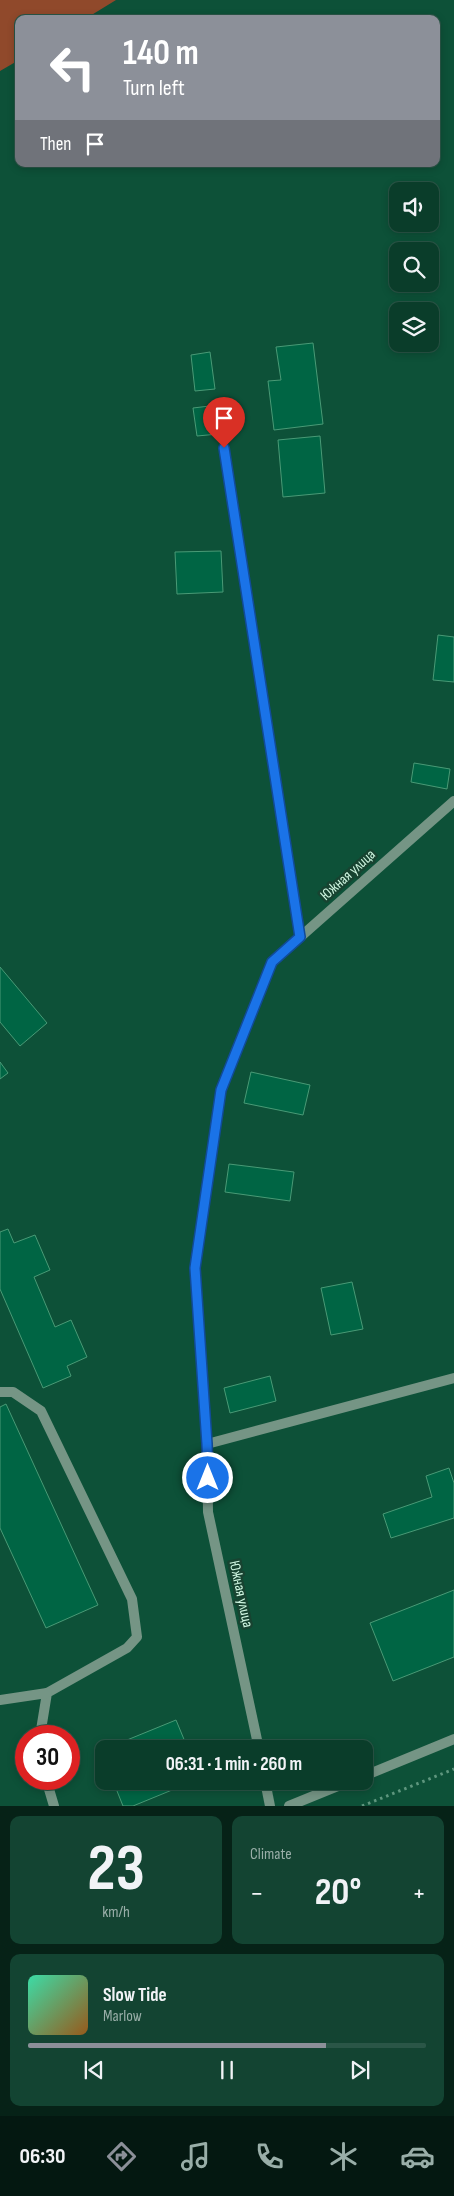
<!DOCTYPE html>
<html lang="en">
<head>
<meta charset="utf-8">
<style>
	:root { --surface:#0a3d2a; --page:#134432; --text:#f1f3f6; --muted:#99aea8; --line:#2a5647; --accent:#8c9099 }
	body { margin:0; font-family:"Sofia Sans Condensed",sans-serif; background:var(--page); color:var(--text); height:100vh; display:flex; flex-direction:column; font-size:19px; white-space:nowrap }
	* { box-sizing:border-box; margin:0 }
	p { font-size:16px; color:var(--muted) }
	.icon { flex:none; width:28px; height:28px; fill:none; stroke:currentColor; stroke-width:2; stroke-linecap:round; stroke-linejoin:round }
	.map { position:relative; height:1806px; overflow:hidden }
	.details { display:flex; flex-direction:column; gap:10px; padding:10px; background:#062217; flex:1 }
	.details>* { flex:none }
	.top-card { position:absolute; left:15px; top:15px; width:425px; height:152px; border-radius:10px; box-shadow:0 2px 8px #0003,0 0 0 1px var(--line); background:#8c9099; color:#fff; overflow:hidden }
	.buttons { position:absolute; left:389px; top:182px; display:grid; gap:10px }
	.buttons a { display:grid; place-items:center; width:50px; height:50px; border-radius:10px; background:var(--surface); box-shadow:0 2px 8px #0003,0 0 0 1px var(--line); font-size:25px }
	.speed { position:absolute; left:15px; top:1725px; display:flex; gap:10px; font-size:25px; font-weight:700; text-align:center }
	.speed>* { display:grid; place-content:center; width:65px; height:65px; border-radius:50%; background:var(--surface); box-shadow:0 2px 8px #0003,0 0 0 1px var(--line); line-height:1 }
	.speed .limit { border:8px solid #d22; background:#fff; color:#111 }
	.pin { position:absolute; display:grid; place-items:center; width:42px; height:42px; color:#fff; margin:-51px -21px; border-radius:50% 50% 50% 0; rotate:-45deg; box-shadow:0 0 5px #0007 }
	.pin .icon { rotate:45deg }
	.me { position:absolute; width:55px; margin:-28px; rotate:0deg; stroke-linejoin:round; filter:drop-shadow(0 0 4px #0008) }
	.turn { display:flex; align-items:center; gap:18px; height:105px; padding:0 25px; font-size:22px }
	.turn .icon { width:65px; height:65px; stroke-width:2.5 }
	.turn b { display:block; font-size:35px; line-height:42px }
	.then { display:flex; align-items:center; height:48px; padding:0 25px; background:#0003; gap:10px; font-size:19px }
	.big { font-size:38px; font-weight:700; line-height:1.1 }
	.details .card { flex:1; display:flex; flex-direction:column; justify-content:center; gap:8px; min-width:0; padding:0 18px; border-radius:10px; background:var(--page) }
	.details .dial { align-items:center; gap:0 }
	.dial b { font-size:65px; line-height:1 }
	.song { display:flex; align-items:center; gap:15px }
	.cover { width:60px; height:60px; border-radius:8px; background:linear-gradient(135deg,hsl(160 70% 55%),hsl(30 70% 35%)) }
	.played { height:5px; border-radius:2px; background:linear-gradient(90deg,var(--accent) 75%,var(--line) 75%) }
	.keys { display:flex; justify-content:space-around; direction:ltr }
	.heat { display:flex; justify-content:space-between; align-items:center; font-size:28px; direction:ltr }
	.details .tiles { flex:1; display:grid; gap:10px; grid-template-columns:1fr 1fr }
	.card:last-child { grid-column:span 2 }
	.trip { position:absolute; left:95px; top:1740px; width:278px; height:50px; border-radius:10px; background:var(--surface); box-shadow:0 2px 8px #0003,0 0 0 1px var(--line); font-weight:700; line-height:50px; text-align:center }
	.tabs { display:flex; height:80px; justify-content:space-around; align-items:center; background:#041811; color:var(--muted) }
	.tabs .icon { width:35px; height:35px }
	.tabs .current { color:var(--accent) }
	.tabs b { font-size:22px; color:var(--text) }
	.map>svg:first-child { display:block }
</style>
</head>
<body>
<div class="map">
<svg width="454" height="1806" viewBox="0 0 454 1806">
	<rect width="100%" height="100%" fill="#0d5138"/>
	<path fill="#90492b" d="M0,0H116L85,19H19V60L0,71Z"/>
	<g fill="#006544" stroke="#499a76">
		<path d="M313,343L323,424L274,430L268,381L281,380L276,347Z"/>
		<path d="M210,352L215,389L195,391L191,355Z"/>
		<path d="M226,404L229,433L197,436L193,408Z"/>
		<path d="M320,436L325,493L283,497L278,440Z"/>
		<path d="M221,551L223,592L177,594L175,552Z"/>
		<path d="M438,635L454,637V682L433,680Z"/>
		<path d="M414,763L450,769L447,789L411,782Z"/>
		<path d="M0,967L47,1023L20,1046L0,1022Z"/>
		<path d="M0,1062L8,1073L0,1079Z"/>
		<path d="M251,1072L310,1085L303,1115L244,1103Z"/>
		<path d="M229,1164L294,1172L290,1201L225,1192Z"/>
		<path d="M8,1229L14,1243L35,1235L50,1270L34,1277L55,1327L71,1320L87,1357L67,1366L71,1376L43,1388L0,1289V1232Z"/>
		<path d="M352,1282L363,1329L331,1335L321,1288Z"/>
		<path d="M270,1376L276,1401L230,1413L224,1388Z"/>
		<path d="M6,1404L98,1605L46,1628L0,1528V1407Z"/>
		<path d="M449,1468L454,1483V1518L391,1538L383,1514L432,1497L426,1476Z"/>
		<path d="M454,1590V1657L393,1681L370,1623Z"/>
		<path d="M176,1720L188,1749H105Z"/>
		<path d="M113,1781H194L133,1806H123Z"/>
	</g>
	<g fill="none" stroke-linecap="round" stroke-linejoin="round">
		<path stroke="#5e967e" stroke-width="3" stroke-dasharray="2.5 4" stroke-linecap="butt" d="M362,1806L454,1769"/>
		<g stroke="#759585" stroke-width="10">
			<path d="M0,1392H13L41,1411L132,1599L137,1637L127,1648L47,1693L40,1736"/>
			<path d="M0,1700L47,1693"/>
			<path d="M46,1779L54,1806"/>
		</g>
		<g stroke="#759585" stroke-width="10">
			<path d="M224,448L300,937"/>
			<path d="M207,1444L195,1268L221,1090L272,962L454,801"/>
			<path d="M259,1749L208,1512L207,1444L454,1378"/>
			<path d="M265,1781L270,1806"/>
		</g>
		<g stroke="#759585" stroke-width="10">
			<path d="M364,1776L454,1739"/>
			<path d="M289,1806L350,1781"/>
		</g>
	</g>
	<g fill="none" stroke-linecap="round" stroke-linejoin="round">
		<defs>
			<path id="route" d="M208,1478L207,1444L195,1268L221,1090L272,962L300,937L224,448"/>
		</defs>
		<use href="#route" stroke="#114b97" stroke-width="12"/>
		<use href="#route" stroke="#1a73e8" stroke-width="9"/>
	</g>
	<g text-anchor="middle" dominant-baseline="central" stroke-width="5" stroke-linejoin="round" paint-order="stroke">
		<g font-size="15" fill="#cff6e1" stroke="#184331">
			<text transform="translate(348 875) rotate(-42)">Южная улица</text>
			<text transform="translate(241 1594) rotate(78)">Южная улица</text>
		</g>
	</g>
</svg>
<div class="buttons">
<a><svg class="icon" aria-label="sound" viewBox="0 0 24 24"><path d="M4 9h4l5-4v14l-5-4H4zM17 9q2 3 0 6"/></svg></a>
<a><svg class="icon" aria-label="search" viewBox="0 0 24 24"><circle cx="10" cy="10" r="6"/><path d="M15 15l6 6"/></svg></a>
<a><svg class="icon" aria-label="layers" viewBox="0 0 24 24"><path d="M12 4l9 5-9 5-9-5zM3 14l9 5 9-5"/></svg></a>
</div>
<div class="speed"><div class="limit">30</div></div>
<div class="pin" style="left:224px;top:448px;background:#d93025"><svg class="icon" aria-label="arrive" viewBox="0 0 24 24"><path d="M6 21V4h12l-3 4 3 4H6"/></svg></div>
<svg class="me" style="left:208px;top:1478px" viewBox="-20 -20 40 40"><circle r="17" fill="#1a73e8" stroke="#fff" stroke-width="3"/><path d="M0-11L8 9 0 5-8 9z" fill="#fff"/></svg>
<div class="trip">06:31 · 1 min · 260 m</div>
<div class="top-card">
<div class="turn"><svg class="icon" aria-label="left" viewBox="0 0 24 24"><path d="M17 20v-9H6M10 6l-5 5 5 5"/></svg><div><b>140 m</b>Turn left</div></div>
<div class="then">Then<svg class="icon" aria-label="arrive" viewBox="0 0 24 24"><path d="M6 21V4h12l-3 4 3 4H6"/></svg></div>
</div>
</div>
<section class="details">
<div class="tiles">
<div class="card dial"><b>23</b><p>km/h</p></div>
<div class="card"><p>Climate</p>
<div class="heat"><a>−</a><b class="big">20°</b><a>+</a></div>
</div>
<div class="card">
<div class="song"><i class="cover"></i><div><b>Slow Tide</b><p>Marlow</p></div></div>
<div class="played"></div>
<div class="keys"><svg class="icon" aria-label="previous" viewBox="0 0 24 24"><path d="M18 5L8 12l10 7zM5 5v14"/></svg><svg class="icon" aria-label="pause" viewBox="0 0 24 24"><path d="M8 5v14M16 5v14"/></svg><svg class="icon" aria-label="next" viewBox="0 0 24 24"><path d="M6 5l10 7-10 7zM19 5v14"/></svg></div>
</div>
</div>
</section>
<nav class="tabs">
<b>06:30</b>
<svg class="icon current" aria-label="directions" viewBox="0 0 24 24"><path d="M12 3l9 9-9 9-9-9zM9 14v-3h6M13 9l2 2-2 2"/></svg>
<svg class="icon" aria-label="music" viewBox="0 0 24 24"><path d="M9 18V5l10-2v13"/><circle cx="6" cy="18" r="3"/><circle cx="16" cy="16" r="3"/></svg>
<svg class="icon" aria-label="phone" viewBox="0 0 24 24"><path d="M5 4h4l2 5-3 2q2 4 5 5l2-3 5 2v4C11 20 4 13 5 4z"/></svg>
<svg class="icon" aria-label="climate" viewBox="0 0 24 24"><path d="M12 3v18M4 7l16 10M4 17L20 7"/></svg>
<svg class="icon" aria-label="car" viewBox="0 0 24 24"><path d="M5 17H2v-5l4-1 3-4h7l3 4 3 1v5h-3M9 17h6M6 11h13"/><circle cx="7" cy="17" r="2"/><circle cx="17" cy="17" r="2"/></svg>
</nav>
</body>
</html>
